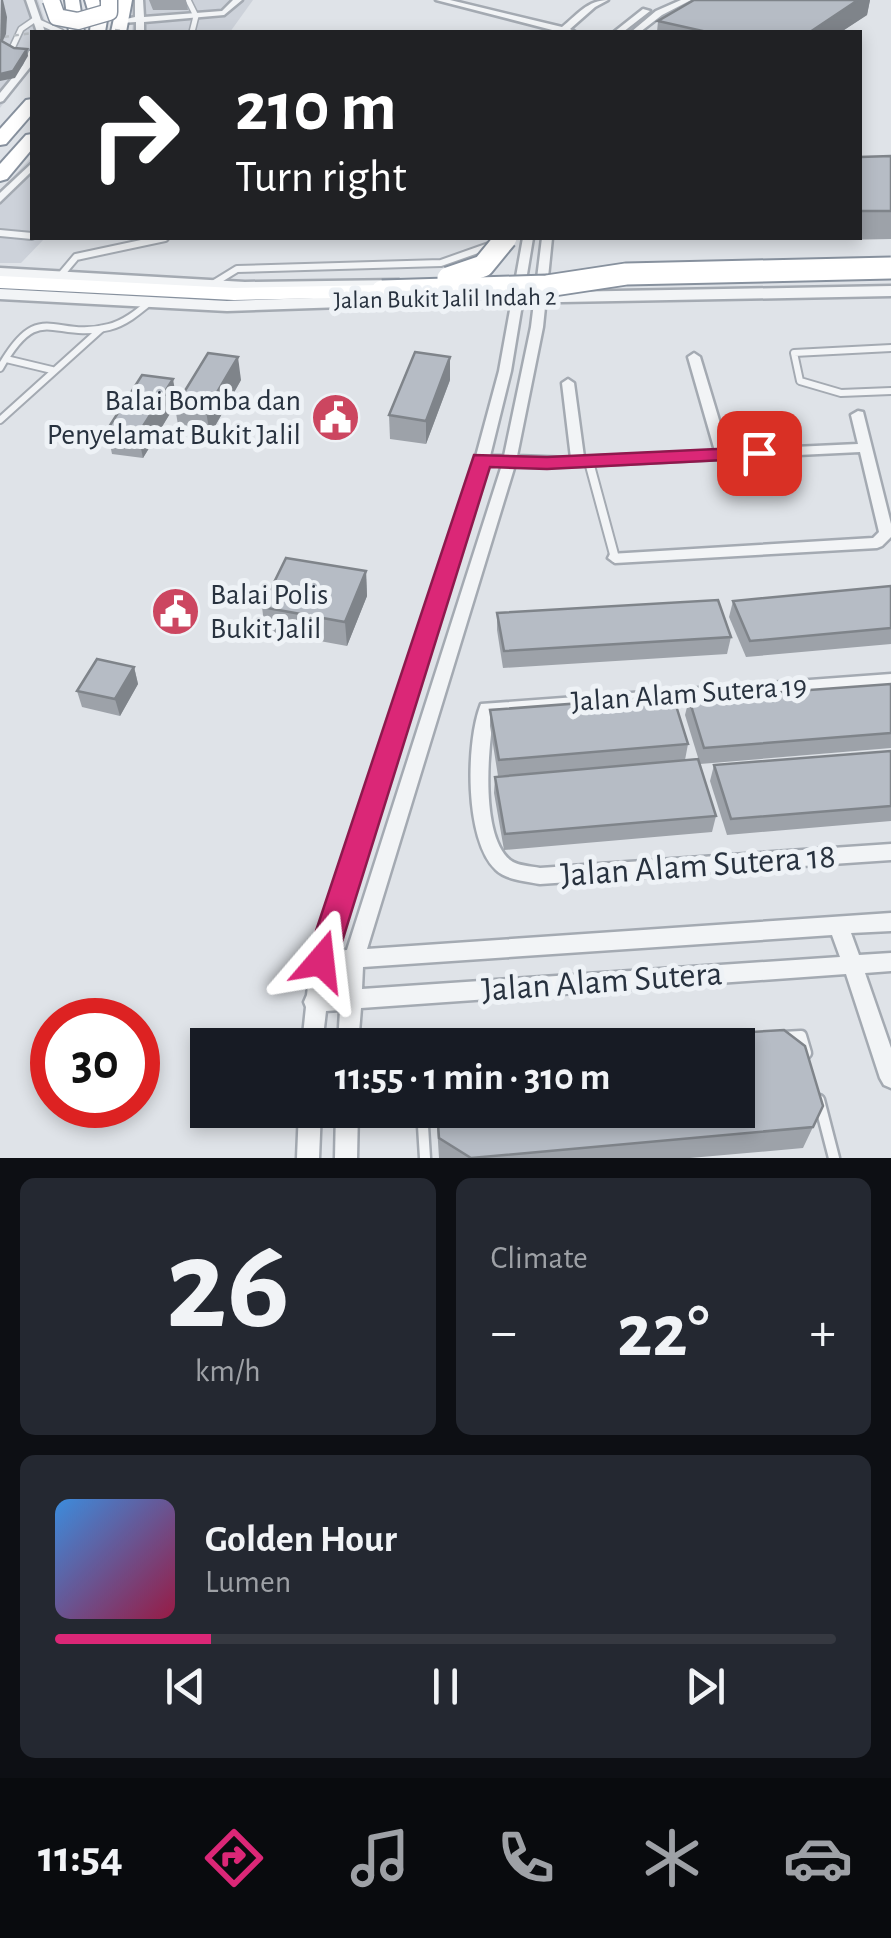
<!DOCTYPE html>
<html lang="en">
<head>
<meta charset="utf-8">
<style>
	:root { --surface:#171b24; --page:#242831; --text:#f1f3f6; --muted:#9ea1a6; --line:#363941; --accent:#db2777 }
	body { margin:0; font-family:"Alegreya Sans",sans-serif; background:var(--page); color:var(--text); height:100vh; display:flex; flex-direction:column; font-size:38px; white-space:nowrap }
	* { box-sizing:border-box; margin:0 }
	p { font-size:32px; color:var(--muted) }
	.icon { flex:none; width:55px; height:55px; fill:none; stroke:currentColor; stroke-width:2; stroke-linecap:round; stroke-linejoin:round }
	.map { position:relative; height:1158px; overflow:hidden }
	.sheet { display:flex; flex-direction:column; gap:20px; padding:20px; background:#0d0f14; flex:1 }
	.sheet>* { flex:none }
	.guide { position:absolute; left:30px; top:30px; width:832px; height:210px; border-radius:0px; box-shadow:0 5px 15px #0003; background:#202124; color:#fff; overflow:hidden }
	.speed { position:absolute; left:30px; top:998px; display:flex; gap:20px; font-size:50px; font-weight:700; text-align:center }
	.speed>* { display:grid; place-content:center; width:130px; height:130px; border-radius:50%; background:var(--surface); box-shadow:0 5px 15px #0003; line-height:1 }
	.speed .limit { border:15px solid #d22; background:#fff; color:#111 }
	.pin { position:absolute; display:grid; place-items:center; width:85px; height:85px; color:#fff; margin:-42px; border-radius:20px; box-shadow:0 5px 15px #0006 }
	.me { position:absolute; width:110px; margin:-55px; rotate:17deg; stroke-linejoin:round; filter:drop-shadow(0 0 8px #0008) }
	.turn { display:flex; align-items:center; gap:35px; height:210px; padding:0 40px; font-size:45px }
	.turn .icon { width:130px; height:130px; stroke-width:2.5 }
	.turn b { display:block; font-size:70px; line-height:85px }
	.big { font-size:75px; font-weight:600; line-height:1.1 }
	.sheet .card { flex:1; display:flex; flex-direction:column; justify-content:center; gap:15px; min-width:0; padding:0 35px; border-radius:15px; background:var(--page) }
	.sheet .dial { align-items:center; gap:0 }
	.dial b { font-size:130px; line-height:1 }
	.song { display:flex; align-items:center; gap:30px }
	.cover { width:120px; height:120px; border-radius:15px; background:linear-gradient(135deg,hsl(210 70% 55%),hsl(340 70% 35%)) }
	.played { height:10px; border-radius:5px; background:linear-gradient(90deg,var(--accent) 20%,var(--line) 20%) }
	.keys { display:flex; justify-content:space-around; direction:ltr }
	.heat { display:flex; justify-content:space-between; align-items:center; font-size:55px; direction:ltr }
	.sheet .tiles { flex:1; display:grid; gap:20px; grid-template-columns:1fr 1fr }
	.card:last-child { grid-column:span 2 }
	.trip { position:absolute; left:190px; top:1028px; width:565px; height:100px; border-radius:0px; background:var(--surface); box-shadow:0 5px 15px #0003; font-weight:600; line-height:100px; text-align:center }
	.tab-bar { display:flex; height:160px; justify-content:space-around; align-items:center; background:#090b0e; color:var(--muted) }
	.tab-bar .icon { width:70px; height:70px }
	.tab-bar .on { color:var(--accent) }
	.tab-bar b { font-size:45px; color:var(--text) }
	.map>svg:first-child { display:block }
</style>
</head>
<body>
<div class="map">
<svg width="891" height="1158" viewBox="0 0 891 1158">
	<rect width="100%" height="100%" fill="#dfe3e8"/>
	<g fill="#cdd2da">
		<path d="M0,0H38L49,32H32V66L0,108Z"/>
		<path d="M130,0H253L230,32H132L134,9Z"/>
		<path d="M32,157V238H45L21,263H0V190Z"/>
	</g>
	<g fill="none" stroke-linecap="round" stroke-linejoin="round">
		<defs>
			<g id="service-far3">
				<path d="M188,0L196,16L192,32"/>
				<path d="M39,22L61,32"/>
				<path d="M0,74L21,29L37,18"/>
			</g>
			<g id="service-far2">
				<path d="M0,233L32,236"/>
				<path d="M60,276L76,257L165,238"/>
				<path d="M211,285L237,269L441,263L489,246"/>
				<path d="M891,348L794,353L800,381L841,393L891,391"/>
				<path d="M6,359L52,370"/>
				<path d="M0,368C40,297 53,342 109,327C125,323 138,312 150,302"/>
				<path d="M0,420L101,329"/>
			</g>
			<path id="service-far1" d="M589,462L615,558"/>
			<g id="service">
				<path d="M783,1037L801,1036L806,1053"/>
				<path d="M819,1100L834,1158"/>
				<path d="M422,1110L425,1158"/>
			</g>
			<g id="minor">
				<path d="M26,0H34L45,32H37Z"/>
				<path d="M135,0H143L144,17L222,11L233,0H242L224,15L144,22V32H136V22L122,23L118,21L135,17Z"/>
				<path d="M436,0H450L562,27C577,15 588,0 608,0L595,7L570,29L575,32H560Z"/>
				<path d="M681,0H691L662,15L640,32H631L656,11Z"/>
				<path d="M643,9L650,11L623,32H614Z"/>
				<path d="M29,51H32L31,66L3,101L0,102V93L23,65Z"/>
				<path d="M32,163V171L0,202V193Z"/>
				<path d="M523,238H533L511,371L490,456H504L531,327L542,238H552L543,327L517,456L571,458L562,383L568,379L574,383L584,457L715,451L688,357L694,353L700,357L728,450L858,444L851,415L858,411L863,412L891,524V537L882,546L877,548L615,563L608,558L610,554L873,538L879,532L860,452L578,466L515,465L367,949L891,913V931L851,933L859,955L891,953V971L865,973L891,1048V1088L884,1085L880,1078L846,974L361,1008L358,1045H338L340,1010L326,1011L322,1045H302L306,1007L304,1002L307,995L311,961L475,460L499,371ZM487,464L502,465L347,950L334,951ZM832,935L840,957L362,989L363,967ZM343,968L342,991L328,992L330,969Z"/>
				<path d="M891,674V686L494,714C488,748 480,835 510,860C517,866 531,866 540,868L891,844V860L540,884C526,881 506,880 496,870C464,840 466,741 481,704Z"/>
				<path d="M299,1110H321L319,1158H297Z"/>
				<path d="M336,1110H358L357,1158H335Z"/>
			</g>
			<g id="tertiary">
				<path d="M0,268L245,282L399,280L407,285L399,290L245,292L0,278Z"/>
				<path d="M891,286V296L457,304L449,299L457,294Z"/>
				<path d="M0,289L227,301L403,295L411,300L403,305L227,311L0,299Z"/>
			</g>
			<g id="trunk">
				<path d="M65,0H79L84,32H69Z"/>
				<path d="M85,0H99L107,20L105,32H90L91,20Z"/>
				<path d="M118,0H132L126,32H111Z"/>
				<path d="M32,99V114L6,144L0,145V129L26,100Z"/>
				<path d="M32,134V149L7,179L0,181V164L26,135Z"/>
				<path d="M0,276L234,288L382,285L393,291L382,297L234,300L0,288Z"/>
			</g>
		</defs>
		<use href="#service-far3" stroke="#a4aab2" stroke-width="8"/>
		<use href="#service-far2" stroke="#a4aab2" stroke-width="10"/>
		<use href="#service-far1" stroke="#a4aab2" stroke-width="12"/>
		<use href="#service" stroke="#a4aab2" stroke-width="15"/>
		<use href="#minor" stroke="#a4aab2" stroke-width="5"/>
		<use href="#tertiary" stroke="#a4aab2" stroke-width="5"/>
		<use href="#trunk" stroke="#87919e" stroke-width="4"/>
		<use href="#service-far3" stroke="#f2f4f6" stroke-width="5"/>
		<use href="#service-far2" stroke="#f2f4f6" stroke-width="6"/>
		<use href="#service-far1" stroke="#f2f4f6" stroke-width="8"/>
		<use href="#service" stroke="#f2f4f6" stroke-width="10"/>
		<use href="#minor" fill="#f2f4f6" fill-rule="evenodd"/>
		<use href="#tertiary" fill="#f2f4f6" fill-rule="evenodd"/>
		<use href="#trunk" fill="#fff" fill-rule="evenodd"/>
		<defs>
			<path id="trunk-bridge-far1" d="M51,0L57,17L78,21L109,12V0"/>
			<g id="trunk-bridge">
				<path d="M448,278L483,266L506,238"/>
				<path d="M382,291L547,286L626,274L891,268"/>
			</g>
		</defs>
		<use href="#trunk-bridge-far1" stroke="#87919e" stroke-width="19" stroke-linecap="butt"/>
		<use href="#trunk-bridge" stroke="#87919e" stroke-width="25" stroke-linecap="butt"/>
		<g stroke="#b9bec3" stroke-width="2.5" stroke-dasharray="5 5" stroke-linecap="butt">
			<path d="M115,30L130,32"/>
			<path d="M34,32H46"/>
			<path d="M4,37L32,33"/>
		</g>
		<use href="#trunk-bridge-far1" stroke="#fff" stroke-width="16"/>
		<use href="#trunk-bridge" stroke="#fff" stroke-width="21"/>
	</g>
	<g fill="#9da2a9">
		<path d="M149,0H186L188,10H153Z"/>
		<path d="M694,0H870L867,15L841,32H657L658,21Z"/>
		<path d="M891,156V239L841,240L840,238H860V157Z"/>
		<path d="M241,380L210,435L179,431L175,407Z"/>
		<path d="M450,380L426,444L390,439L389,415Z"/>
		<path d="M177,402L143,458L112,454L107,430Z"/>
		<path d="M366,571L367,596L347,646L265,631L262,607Z"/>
		<path d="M891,586V644L746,657L729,617L733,601Z"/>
		<path d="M497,613L731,637L727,654L503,668L497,630Z"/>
		<path d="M134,667L138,684L120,716L82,707L77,691Z"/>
		<path d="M891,684V748L700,764L685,715L689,699Z"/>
		<path d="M490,710L688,744L685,760L716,816L712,832L504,850L494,793L495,777L628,765L498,776L490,726Z"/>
		<path d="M891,751V821L727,835L710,781L714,765Z"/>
		<path d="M823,1106L803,1148L690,1158H439L436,1110H738Z"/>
	</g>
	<g fill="#7f848a">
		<path d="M1,0H3L7,17L6,34L0,47Z"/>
		<path d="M858,0H870L867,15L841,32H810Z"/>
		<path d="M27,49L28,56L15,78L0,81V74Z"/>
		<path d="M238,357L241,380L210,435L206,411Z"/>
		<path d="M450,357V380L426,444V421Z"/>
		<path d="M173,379L177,402L143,458L138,434Z"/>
		<path d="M366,571L367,596L347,646L345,622Z"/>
		<path d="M134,667L138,684L120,716L115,699Z"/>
	</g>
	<g fill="#b6bcc5" stroke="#7f848a" stroke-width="2.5">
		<path d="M694,0H858L810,32H707L658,21Z"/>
		<path d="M0,40L14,48L27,49L13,71L0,74Z"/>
		<path d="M891,156V211H860V157Z"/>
		<path d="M415,352L450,357L426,421L389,415Z"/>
		<path d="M208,353L238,357L206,411L175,407Z"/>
		<path d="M142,375L173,379L138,434L107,430Z"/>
		<path d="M286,558L366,571L345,622L262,607Z"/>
		<path d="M891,586V628L750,641L733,601Z"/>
		<path d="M718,600L731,637L504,651L497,613Z"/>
		<path d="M97,659L134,667L115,699L77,691Z"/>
		<path d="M891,684V733L704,748L689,699Z"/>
		<path d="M673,696L688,744L499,760L490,710Z"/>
		<path d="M891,751V806L731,819L714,765Z"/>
		<path d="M698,759L716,816L505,834L495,777Z"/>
		<path d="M784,1030L805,1046L823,1106L813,1127L471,1158L439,1138L437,1110H738V1045H540Z"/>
	</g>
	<path fill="#db2777" stroke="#8e194d" stroke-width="2.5" d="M759,447L769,453L766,458L547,469L490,467L336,961L332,971L321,975L311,971L306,961L474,455L547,457Z"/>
	<defs>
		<symbol id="civic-disc" viewBox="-11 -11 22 22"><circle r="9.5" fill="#cc4660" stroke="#eef2f6"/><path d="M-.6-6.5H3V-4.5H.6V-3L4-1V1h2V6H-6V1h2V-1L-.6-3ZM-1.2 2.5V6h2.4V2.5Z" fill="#fff"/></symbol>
	</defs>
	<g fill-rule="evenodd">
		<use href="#civic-disc" x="308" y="390" width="55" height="55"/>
		<use href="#civic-disc" x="148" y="584" width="55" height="55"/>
	</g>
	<g text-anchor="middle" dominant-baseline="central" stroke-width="10" stroke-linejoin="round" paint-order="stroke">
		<g font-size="25" fill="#28323f" stroke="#eef2f6">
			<text transform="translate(445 299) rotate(-1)">Jalan Bukit Jalil Indah 2</text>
		</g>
		<g font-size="30" fill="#28323f" stroke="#eef2f6" text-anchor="end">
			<text x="301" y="401">Balai Bomba dan<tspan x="301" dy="34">Penyelamat Bukit Jalil</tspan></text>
			<text x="210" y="595" text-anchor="start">Balai Polis<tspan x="210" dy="34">Bukit Jalil</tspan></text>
		</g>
		<g font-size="30" fill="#28323f" stroke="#eef2f6">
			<text transform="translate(689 694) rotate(-4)">Jalan Alam Sutera 19</text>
		</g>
		<g font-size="35" fill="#28323f" stroke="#eef2f6">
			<text transform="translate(698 866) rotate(-4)">Jalan Alam Sutera 18</text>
			<text transform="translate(602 982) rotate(-4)">Jalan Alam Sutera</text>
		</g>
	</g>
</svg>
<div class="speed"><div class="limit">30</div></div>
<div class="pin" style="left:759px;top:453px;background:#d93025"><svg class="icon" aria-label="arrive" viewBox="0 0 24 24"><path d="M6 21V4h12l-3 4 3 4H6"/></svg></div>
<svg class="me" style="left:321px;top:961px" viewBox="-20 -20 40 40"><path d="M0-17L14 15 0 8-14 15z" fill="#db2777" stroke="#fff" stroke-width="4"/></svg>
<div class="trip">11:55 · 1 min · 310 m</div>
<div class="guide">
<div class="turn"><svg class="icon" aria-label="right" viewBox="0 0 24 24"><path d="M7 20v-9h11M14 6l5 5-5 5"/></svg><div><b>210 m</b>Turn right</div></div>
</div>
</div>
<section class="sheet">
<div class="tiles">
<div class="card dial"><b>26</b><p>km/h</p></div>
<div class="card"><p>Climate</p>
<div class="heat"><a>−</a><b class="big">22°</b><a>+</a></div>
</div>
<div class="card">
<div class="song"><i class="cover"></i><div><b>Golden Hour</b><p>Lumen</p></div></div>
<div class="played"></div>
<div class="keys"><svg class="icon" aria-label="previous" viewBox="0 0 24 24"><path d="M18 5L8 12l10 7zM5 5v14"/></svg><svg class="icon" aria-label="pause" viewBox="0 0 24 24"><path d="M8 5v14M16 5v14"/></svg><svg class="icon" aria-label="next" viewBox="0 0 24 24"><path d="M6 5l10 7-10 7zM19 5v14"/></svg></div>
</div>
</div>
</section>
<nav class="tab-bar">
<b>11:54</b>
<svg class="icon on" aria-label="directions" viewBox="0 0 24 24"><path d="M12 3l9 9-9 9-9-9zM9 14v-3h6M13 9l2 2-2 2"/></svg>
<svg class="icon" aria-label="music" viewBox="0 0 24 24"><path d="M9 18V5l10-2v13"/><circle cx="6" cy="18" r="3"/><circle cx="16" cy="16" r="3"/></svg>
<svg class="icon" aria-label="phone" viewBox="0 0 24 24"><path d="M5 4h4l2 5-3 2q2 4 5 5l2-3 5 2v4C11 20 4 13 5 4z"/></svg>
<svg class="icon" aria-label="climate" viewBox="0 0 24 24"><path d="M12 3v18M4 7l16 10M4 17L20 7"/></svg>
<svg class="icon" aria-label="car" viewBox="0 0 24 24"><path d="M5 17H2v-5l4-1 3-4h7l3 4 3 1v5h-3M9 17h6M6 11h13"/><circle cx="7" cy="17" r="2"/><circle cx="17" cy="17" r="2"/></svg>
</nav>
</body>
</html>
